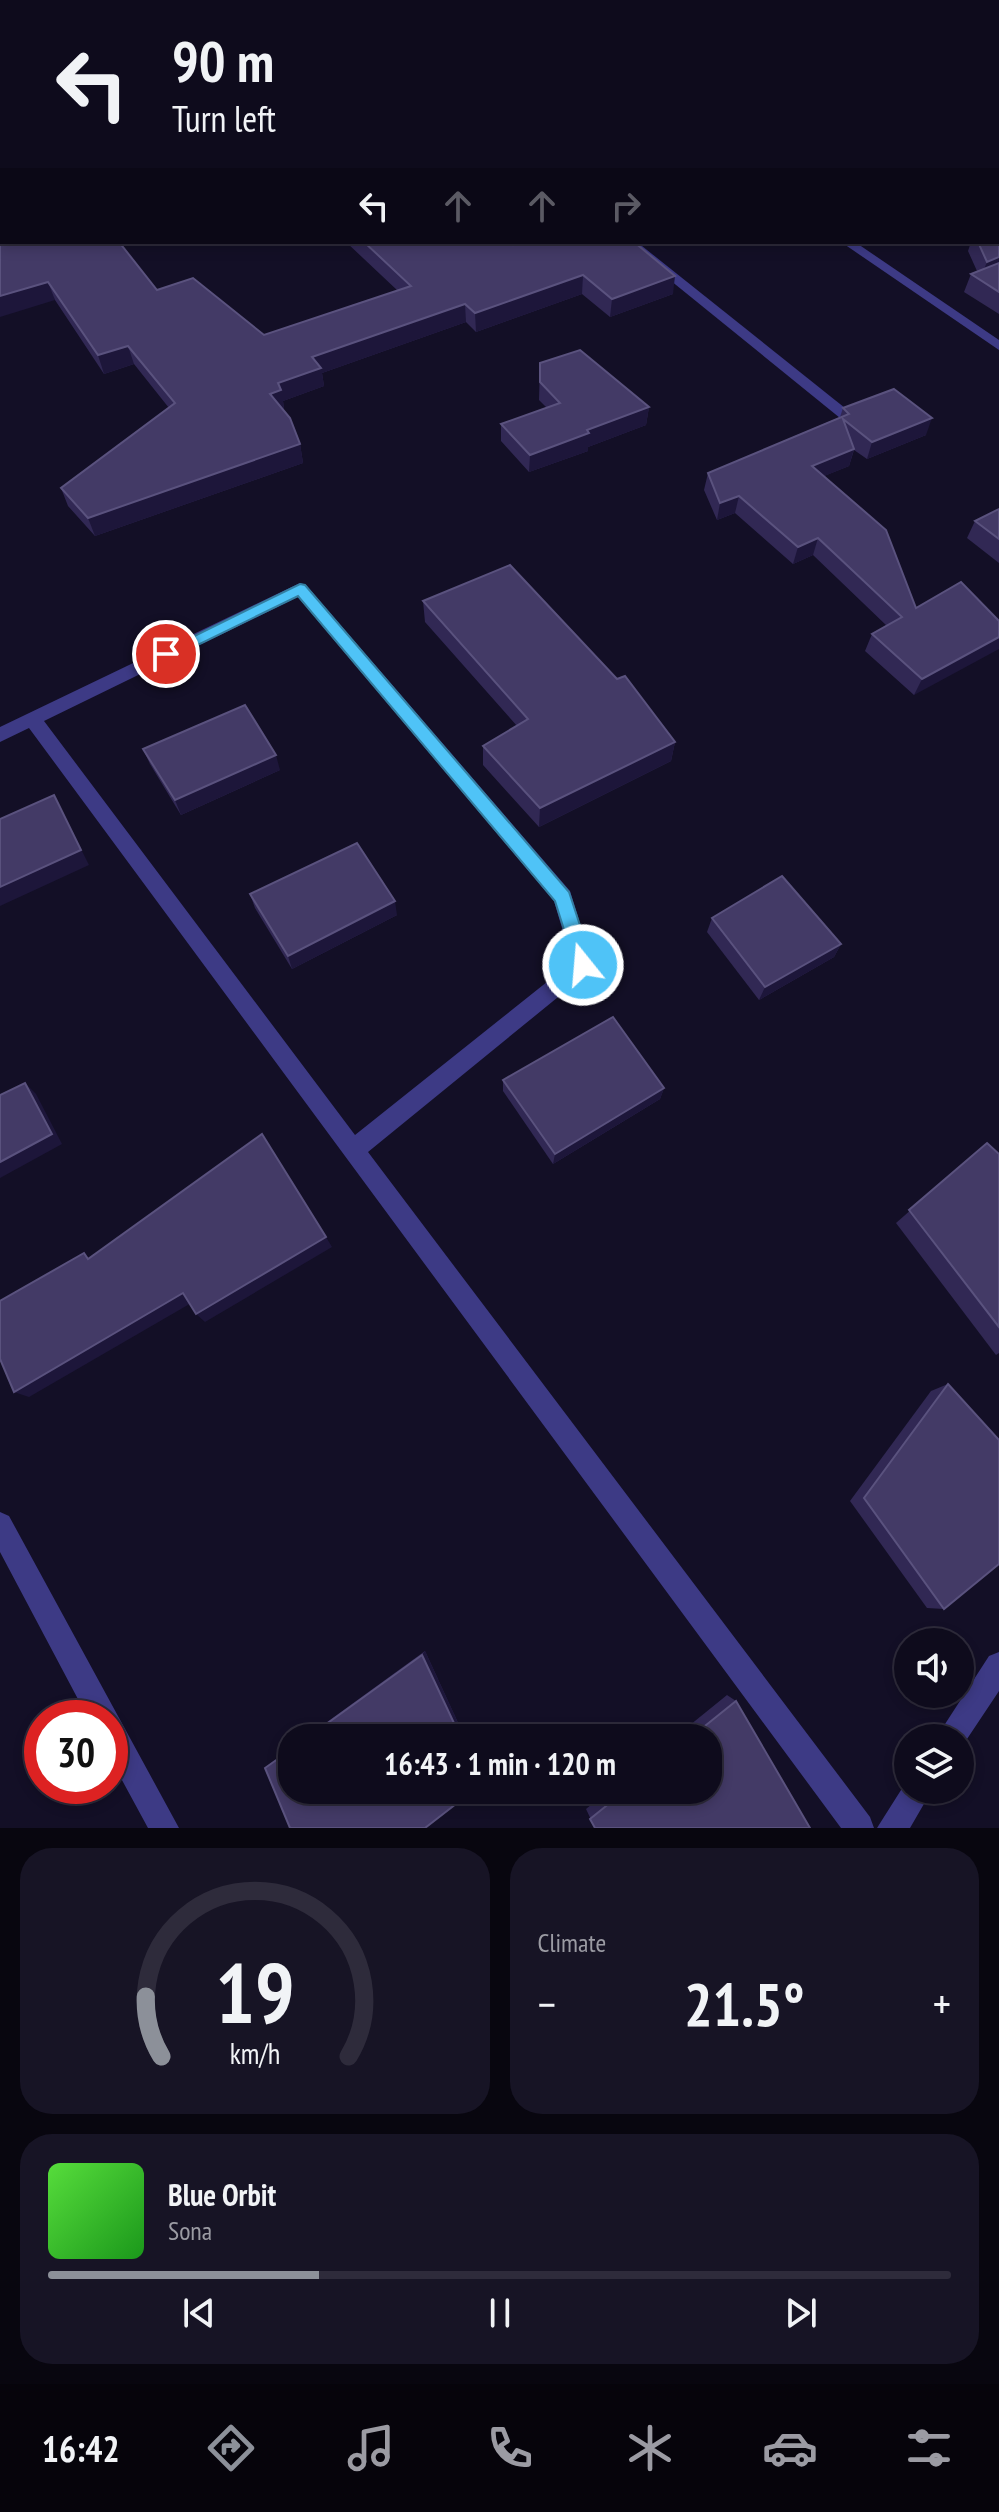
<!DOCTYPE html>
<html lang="en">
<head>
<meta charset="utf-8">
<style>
	:root { --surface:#0e0b1c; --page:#171425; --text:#f1f3f6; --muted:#9b9ba3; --line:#2e2b3b; --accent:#8c9099 }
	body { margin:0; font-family:"PT Sans Narrow",sans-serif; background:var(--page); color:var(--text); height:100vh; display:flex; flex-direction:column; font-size:30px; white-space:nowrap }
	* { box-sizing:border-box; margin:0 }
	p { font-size:26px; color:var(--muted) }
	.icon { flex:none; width:44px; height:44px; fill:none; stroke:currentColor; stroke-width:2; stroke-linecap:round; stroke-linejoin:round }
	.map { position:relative; height:1828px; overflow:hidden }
	.sheet { display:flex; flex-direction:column; gap:20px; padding:20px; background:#08060f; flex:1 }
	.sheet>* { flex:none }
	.hud { position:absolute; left:0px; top:0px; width:1000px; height:244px; box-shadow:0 4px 12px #0003,0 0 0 2px var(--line); background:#0e0b1c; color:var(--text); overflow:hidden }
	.buttons { position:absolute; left:894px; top:1628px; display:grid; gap:16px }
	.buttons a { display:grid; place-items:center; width:80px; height:80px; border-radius:50%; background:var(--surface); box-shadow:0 4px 12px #0003,0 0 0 2px var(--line); font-size:40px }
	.speed { position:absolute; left:24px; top:1700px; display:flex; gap:16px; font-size:40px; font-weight:700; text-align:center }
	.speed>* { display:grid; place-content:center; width:104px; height:104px; border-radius:50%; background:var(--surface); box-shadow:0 4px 12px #0003,0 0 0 2px var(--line); line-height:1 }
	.speed .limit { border:12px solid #d22; background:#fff; color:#111 }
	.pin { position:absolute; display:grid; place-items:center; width:68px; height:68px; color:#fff; margin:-34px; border:4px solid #fff; border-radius:50%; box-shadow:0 2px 8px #0007 }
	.me { position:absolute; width:88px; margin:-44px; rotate:343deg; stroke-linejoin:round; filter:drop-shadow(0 0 6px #0008) }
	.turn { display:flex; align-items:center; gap:28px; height:168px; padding:0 40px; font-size:36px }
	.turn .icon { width:104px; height:104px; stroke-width:2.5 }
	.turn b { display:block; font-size:56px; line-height:68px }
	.lanes { display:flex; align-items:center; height:76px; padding:0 40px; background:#0003; justify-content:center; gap:40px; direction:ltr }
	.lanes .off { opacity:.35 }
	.big { font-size:60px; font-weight:800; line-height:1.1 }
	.sheet .card { flex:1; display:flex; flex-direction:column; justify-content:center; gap:12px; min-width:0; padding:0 28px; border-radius:32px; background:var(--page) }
	.sheet .dial { align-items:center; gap:0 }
	.dial svg { height:208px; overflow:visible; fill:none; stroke:var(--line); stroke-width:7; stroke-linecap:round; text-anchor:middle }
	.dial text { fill:var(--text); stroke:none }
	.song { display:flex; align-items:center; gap:24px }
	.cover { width:96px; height:96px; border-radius:12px; background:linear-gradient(135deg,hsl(110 70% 55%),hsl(120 70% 35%)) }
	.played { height:8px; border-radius:4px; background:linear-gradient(90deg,var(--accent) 30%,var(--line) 30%) }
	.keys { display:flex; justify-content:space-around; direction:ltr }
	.heat { display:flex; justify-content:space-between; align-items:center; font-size:44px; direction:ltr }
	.sheet .tiles { flex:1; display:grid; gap:20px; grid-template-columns:1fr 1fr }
	.card:last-child { grid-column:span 2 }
	.trip { position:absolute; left:278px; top:1724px; width:444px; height:80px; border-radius:32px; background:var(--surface); box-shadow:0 4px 12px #0003,0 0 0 2px var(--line); font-weight:800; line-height:80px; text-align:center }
	.dock { display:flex; height:128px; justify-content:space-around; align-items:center; background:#06040b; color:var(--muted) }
	.dock .icon { width:56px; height:56px }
	.dock .selected { color:var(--accent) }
	.dock b { font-size:36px; color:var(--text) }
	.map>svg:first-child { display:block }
</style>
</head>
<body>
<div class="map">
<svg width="999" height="1828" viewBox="0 0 999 1828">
	<rect width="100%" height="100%" fill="#130f26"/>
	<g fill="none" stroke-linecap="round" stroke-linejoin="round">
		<g fill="#3d3a85" fill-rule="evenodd">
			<path d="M486,0H505L506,2H487Z"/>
			<rect x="998" y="109" width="1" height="6"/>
			<path d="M2,195V203L0,204V196Z"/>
			<path d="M623,242H637L850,412V418H840Z"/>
			<path d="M841,242H855L999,340V350Z"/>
			<path d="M300,583L306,585L570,891L593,965L590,971L368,1152L870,1817L874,1828H841L29,728L0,742V727ZM298,597L554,901L572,962L355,1135L44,721Z"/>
			<path d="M0,1512L9,1516L179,1828H148L110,1758V1718H88L0,1552Z"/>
			<path d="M999,1652V1691L961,1748L960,1738H936L989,1656Z"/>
			<path d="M908,1779V1790H932L910,1828H877Z"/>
		</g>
	</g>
	<g fill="#312854">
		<path d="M122,0H231L233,2H124Z"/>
		<path d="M999,222V314L964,292L971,274L977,271L968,251L971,242H998Z"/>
		<path d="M0,226L157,290L264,335L398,291L346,242H510L513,245L673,294L610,317L582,294L476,332L466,322L322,373L324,386L283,401L284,409H283L300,444L303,463L95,536L68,506L61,488L169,408L134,364L104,374L55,300Z"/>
		<path d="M540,363L649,407L646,425L588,447V451L529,472L501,441V424L547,408L539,400Z"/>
		<path d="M843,408L926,435L867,459L854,450L849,466L824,476L916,608L999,621L914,695L865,651L872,634L887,626L813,555L793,564L735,513L717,520L704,490L708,473L840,417Z"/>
		<path d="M999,509V563L967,538L975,521Z"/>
		<path d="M423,601L675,742L671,761L539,827L483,765V746L517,726L425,622Z"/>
		<path d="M143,749L280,770L181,815L150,764Z"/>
		<path d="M250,894L397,915L292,969L255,908Z"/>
		<path d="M712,918L841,944L834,957L759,1000L707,932Z"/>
		<path d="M503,1080L664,1088L660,1099L553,1164L503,1091Z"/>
		<path d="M987,1143L999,1154V1353L996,1355L896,1223Z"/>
		<path d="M948,1384L944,1609L927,1608L850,1501L931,1391Z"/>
		<path d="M425,1651L465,1738H305Z"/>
		<path d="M727,1695L736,1701L810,1828H595L586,1809L609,1790H708V1738H674Z"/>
	</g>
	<g fill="#1d163a">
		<path d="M999,257V271L980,279L987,262Z"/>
		<path d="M583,275L582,294L476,332L475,313Z"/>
		<path d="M675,276L673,294L610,317L612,299Z"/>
		<path d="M48,282L55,300L0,317V296Z"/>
		<path d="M465,304L466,322L322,373L324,386L283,401L284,409L274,412L270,394L278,383L312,357Z"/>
		<path d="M128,346L134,364L104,374L98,355Z"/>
		<path d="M649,407L646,425L588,447V451L529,472L530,455L587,430Z"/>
		<path d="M932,418L926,435L867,459L872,442Z"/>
		<path d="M300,444L303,463L95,536L88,518Z"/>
		<path d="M854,449L849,466L807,483L812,466Z"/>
		<path d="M739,496L735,513L717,520L720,503Z"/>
		<path d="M818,538L813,555L793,564L798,547Z"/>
		<path d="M999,637V649L914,695L922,679Z"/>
		<path d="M675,742L671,761L539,827L540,808Z"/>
		<path d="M276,755L280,770L181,815L175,800Z"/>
		<path d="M54,795L89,865L0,906V887Z"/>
		<path d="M395,901L397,915L292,969L288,956Z"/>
		<path d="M841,944L834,957L759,1000L765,987Z"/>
		<path d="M25,1083L36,1094L62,1144L0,1178V1162Z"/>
		<path d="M664,1088L660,1099L553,1164L555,1154Z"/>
		<path d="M326,1237L332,1247L205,1322L196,1314Z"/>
		<path d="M183,1293L193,1302L29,1397L14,1392Z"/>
		<path d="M425,1651L465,1738H461L422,1655Z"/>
	</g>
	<g fill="#433a66" stroke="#5a527e" stroke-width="2">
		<path d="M137,0H231L233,2H139Z"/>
		<path d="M367,0H426L428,2H359Z"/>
		<path d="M999,222V257L987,262L978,242H998Z"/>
		<path d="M2,225V242H119L157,290L193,278L264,335L411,286L364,242H510L513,245L516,242H634L675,276L612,299L583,275L475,313L465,304L312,357L321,368L278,383L281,390L270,394L290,418L300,444L88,518L61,488L175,403L128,346L98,355L48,282L0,296V226Z"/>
		<path d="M999,263V292L971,274Z"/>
		<path d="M580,350L649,407L587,430L589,433L530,455L501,424L560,403L540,382V363Z"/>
		<path d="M894,389L932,418L872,442L843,419L854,449L812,466L886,530L916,608L961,582L999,621V637L922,679L872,634L902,617L818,538L798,547L739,496L720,503L708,473L849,414L843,408Z"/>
		<path d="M999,509V539L975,521Z"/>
		<path d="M510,565L617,679L625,676L675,742L540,808L483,746L528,719L423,601Z"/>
		<path d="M245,705L276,755L175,800L143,749Z"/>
		<path d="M54,795L81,850L0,887V819Z"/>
		<path d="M357,843L395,901L288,956L250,894Z"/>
		<path d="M782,876L841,944L765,987L712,918Z"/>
		<path d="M613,1017L664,1088L555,1154L503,1080Z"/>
		<path d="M25,1083L52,1134L0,1162V1095Z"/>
		<path d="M262,1134L326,1237L196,1314L183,1293L14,1392L0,1359V1301L84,1253L88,1259Z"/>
		<path d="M987,1143L999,1154V1327L909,1210Z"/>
		<path d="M948,1384L999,1440V1564L944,1609L864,1498Z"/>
		<path d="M422,1655L461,1738H307Z"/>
		<path d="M736,1701L810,1828H595L590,1819L626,1790H708V1738H690Z"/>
		<path d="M292,1749V1790H474L425,1828H290L265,1768Z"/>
	</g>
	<path fill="#4fc3f7" stroke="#337fa1" stroke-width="2" d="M300,584L305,585L569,892L593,965L590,971H577L555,901L298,596L171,658L166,660L158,654Z"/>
</svg>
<div class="buttons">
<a><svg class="icon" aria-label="sound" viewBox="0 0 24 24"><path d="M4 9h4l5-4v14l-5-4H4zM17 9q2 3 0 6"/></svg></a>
<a><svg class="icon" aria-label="layers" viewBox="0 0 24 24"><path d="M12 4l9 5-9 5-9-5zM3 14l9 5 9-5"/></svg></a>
</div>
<div class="speed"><div class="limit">30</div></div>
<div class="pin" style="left:166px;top:654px;background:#d93025"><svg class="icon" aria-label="arrive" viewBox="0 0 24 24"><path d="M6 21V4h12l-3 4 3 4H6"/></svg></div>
<svg class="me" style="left:583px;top:965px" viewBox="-20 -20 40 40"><circle r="17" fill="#4fc3f7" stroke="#fff" stroke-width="3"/><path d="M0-11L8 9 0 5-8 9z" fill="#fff"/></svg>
<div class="trip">16:43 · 1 min · 120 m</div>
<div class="hud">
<div class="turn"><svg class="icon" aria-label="left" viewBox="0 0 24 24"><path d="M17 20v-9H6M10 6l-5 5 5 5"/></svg><div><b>90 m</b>Turn left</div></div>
<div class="lanes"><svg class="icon" aria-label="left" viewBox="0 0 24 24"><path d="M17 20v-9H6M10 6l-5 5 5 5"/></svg><svg class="icon off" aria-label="ahead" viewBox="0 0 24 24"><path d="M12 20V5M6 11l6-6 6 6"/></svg><svg class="icon off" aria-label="ahead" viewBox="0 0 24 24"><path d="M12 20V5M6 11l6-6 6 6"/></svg><svg class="icon off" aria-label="right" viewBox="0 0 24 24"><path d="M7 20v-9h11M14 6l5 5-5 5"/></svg></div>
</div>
</div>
<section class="sheet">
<div class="tiles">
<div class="card dial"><svg viewBox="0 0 100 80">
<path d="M14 69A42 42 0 1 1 86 69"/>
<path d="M14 69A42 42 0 0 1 8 46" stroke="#8c9099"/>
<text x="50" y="56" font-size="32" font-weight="700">19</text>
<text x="50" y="72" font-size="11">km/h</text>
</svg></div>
<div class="card"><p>Climate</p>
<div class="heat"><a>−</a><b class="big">21.5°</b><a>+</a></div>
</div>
<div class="card">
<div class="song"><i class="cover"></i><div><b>Blue Orbit</b><p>Sona</p></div></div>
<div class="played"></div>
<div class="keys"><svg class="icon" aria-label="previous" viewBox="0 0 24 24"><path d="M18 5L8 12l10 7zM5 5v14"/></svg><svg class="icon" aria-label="pause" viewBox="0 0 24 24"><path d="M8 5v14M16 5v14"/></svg><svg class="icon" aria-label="next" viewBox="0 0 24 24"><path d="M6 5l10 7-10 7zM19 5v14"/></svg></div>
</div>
</div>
</section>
<nav class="dock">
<b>16:42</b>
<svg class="icon selected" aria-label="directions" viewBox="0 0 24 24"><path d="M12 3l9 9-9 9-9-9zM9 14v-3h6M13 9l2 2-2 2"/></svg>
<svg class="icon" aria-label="music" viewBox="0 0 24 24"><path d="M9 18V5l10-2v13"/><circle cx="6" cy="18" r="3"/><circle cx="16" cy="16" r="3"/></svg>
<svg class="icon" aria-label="phone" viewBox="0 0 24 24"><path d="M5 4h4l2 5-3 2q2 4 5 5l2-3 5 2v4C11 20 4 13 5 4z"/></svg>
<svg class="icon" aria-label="climate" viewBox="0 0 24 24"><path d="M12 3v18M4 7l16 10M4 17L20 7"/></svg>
<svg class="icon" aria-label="car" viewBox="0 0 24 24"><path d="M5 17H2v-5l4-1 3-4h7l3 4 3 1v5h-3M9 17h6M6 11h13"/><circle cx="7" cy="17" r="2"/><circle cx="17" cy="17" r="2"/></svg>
<svg class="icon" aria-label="filters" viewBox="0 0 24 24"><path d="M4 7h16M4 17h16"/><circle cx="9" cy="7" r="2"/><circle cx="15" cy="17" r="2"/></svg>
</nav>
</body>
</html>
